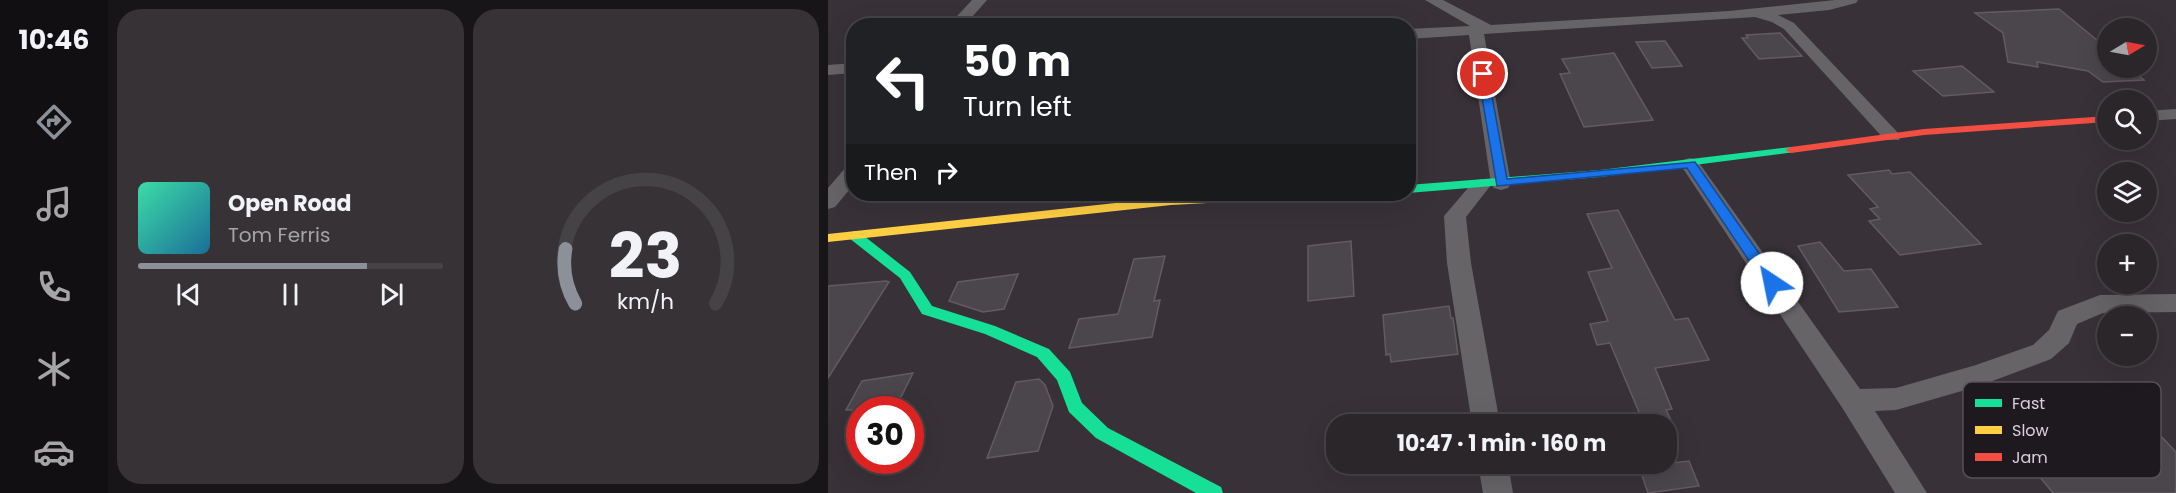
<!DOCTYPE html>
<html lang="en">
<head>
<meta charset="utf-8">
<style>
	:root { --surface:#2a262a; --page:#363236; --text:#f1f3f6; --muted:#a5a5a8; --line:#464347; --accent:#8c9099 }
	body { margin:0; font-family:Poppins,sans-serif; background:var(--page); color:var(--text); height:100vh; display:flex; flex-direction:column; font-size:22px; white-space:nowrap }
	* { box-sizing:border-box; margin:0 }
	p { font-size:20px; color:var(--muted) }
	.icon { flex:none; width:33px; height:33px; fill:none; stroke:currentColor; stroke-width:2; stroke-linecap:round; stroke-linejoin:round }
	.map { position:relative; flex:1; overflow:hidden }
	.panel { display:flex; flex-direction:column; gap:9px; padding:9px; background:#171517; width:720px }
	.panel>* { flex:none }
	.guide { position:absolute; left:18px; top:18px; width:570px; height:183px; border-radius:24px; box-shadow:0 6px 24px #0002,0 0 0 2px var(--line); background:#202124; color:#fff; overflow:hidden }
	.needle { width:39px; rotate:80deg }
	.buttons { position:absolute; left:1269px; top:18px; display:grid; gap:12px }
	.buttons a { display:grid; place-items:center; width:60px; height:60px; border-radius:50%; background:var(--surface); box-shadow:0 6px 24px #0002,0 0 0 2px var(--line); font-size:30px }
	.speed { position:absolute; left:18px; top:396px; display:flex; gap:12px; font-size:30px; font-weight:700; text-align:center }
	.speed>* { display:grid; place-content:center; width:78px; height:78px; border-radius:50%; background:var(--surface); box-shadow:0 6px 24px #0002,0 0 0 2px var(--line); line-height:1 }
	.speed .limit { border:9px solid #d22; background:#fff; color:#111 }
	.pin { position:absolute; display:grid; place-items:center; width:51px; height:51px; color:#fff; margin:-26px; border:3px solid #fff; border-radius:50%; box-shadow:0 2px 6px #0007 }
	.me { position:absolute; width:66px; margin:-33px; rotate:326deg; stroke-linejoin:round; filter:drop-shadow(0 0 4px #0008) }
	.turn { display:flex; align-items:center; gap:21px; height:126px; padding:0 18px; font-size:27px }
	.turn .icon { width:78px; height:78px; stroke-width:2.5 }
	.turn b { display:block; font-size:42px; line-height:51px }
	.then { display:flex; align-items:center; height:57px; padding:0 18px; background:#0003; gap:12px; font-size:22px }
	.panel .widget { flex:1; display:flex; flex-direction:column; justify-content:center; gap:9px; min-width:0; padding:0 21px; border-radius:24px; background:var(--page) }
	.panel .dial { align-items:center; gap:0 }
	.dial svg { height:156px; overflow:visible; fill:none; stroke:var(--line); stroke-width:7; stroke-linecap:round; text-anchor:middle }
	.dial text { fill:var(--text); stroke:none }
	.song { display:flex; align-items:center; gap:18px }
	.cover { width:72px; height:72px; border-radius:9px; background:linear-gradient(135deg,hsl(160 70% 55%),hsl(200 70% 35%)) }
	.played { height:6px; border-radius:3px; background:linear-gradient(90deg,var(--accent) 75%,var(--line) 75%) }
	.keys { display:flex; justify-content:space-around; direction:ltr }
	.panel .tiles { flex:1; display:grid; gap:9px; grid-template-columns:repeat(2,1fr) }
	.trip { position:absolute; left:498px; top:414px; width:351px; height:60px; border-radius:24px; background:var(--surface); box-shadow:0 6px 24px #0002,0 0 0 2px var(--line); font-weight:700; line-height:60px; text-align:center }
	main { display:flex; flex:1; min-height:0 }
	.menu { display:flex; flex-direction:column; width:108px; justify-content:space-around; align-items:center; background:#110f11; color:var(--muted) }
	.menu .icon { width:42px; height:42px }
	.menu .on { color:var(--accent) }
	.menu b { font-size:27px; color:var(--text) }
	.map>svg:first-child { display:block }
</style>
</head>
<body>
<main>
<nav class="menu">
<b>10:46</b>
<svg class="icon on" aria-label="directions" viewBox="0 0 24 24"><path d="M12 3l9 9-9 9-9-9zM9 14v-3h6M13 9l2 2-2 2"/></svg>
<svg class="icon" aria-label="music" viewBox="0 0 24 24"><path d="M9 18V5l10-2v13"/><circle cx="6" cy="18" r="3"/><circle cx="16" cy="16" r="3"/></svg>
<svg class="icon" aria-label="phone" viewBox="0 0 24 24"><path d="M5 4h4l2 5-3 2q2 4 5 5l2-3 5 2v4C11 20 4 13 5 4z"/></svg>
<svg class="icon" aria-label="climate" viewBox="0 0 24 24"><path d="M12 3v18M4 7l16 10M4 17L20 7"/></svg>
<svg class="icon" aria-label="car" viewBox="0 0 24 24"><path d="M5 17H2v-5l4-1 3-4h7l3 4 3 1v5h-3M9 17h6M6 11h13"/><circle cx="7" cy="17" r="2"/><circle cx="17" cy="17" r="2"/></svg>
</nav>
<section class="panel">
<div class="tiles">
<div class="widget">
<div class="song"><i class="cover"></i><div><b>Open Road</b><p>Tom Ferris</p></div></div>
<div class="played"></div>
<div class="keys"><svg class="icon" aria-label="previous" viewBox="0 0 24 24"><path d="M18 5L8 12l10 7zM5 5v14"/></svg><svg class="icon" aria-label="pause" viewBox="0 0 24 24"><path d="M8 5v14M16 5v14"/></svg><svg class="icon" aria-label="next" viewBox="0 0 24 24"><path d="M6 5l10 7-10 7zM19 5v14"/></svg></div>
</div>
<div class="widget dial"><svg viewBox="0 0 100 80">
<path d="M14 69A42 42 0 1 1 86 69"/>
<path d="M14 69A42 42 0 0 1 9 41" stroke="#8c9099"/>
<text x="50" y="56" font-size="32" font-weight="700">23</text>
<text x="50" y="72" font-size="11">km/h</text>
</svg></div>
</div>
</section>
<div class="map">
<svg width="1348" height="493" viewBox="0 0 1348 493">
	<rect width="100%" height="100%" fill="#383238"/>
	<g fill="#4b464c" stroke="#615c61" stroke-width="1.5">
		<path d="M1231,9L1280,49V68H1301L1316,80L1275,82L1260,71L1209,62L1210,67L1180,62L1175,33L1147,13Z"/>
		<path d="M952,33L974,56L931,59L914,38H920L918,35Z"/>
		<path d="M837,41L854,66L824,68L808,42Z"/>
		<path d="M786,53L825,120L756,127L732,74L742,73L734,59Z"/>
		<path d="M1134,66L1166,92L1115,96L1085,71Z"/>
		<path d="M1061,170L1064,174L1082,172L1153,244L1072,255L1041,221L1052,219L1042,209L1050,207L1020,175Z"/>
		<path d="M790,210L847,320L860,318L881,360L827,368L844,409L838,410L845,424H816L782,343L769,345L762,324L780,321L760,272L784,268L759,214Z"/>
		<path d="M523,241L526,296L480,301V246Z"/>
		<path d="M992,242L1016,271L1043,269L1070,307L1011,312L970,246Z"/>
		<path d="M337,256L326,301L332,300L324,337L241,348L251,319L290,314L306,259Z"/>
		<path d="M190,274L176,309L155,312L121,301L130,282Z"/>
		<path d="M58,281L61,282L0,378V286Z"/>
		<path d="M621,306L623,318H625L630,354L563,362L562,354L558,355L555,315Z"/>
		<path d="M85,373L73,397L63,399L58,410H18L34,381Z"/>
		<path d="M211,379L217,385L225,406L210,451L159,458L188,382Z"/>
		<path d="M1200,409L1207,418L1221,415L1232,428L1285,417L1295,428L1306,427L1316,437L1331,434L1348,452V493H1225L1162,416Z"/>
		<path d="M861,461L871,486L820,493L811,467Z"/>
	</g>
	<g fill="none" stroke-linecap="round" stroke-linejoin="round">
		<g fill="#676468" fill-rule="evenodd">
			<path d="M144,0H159L136,26H120Z"/>
			<path d="M597,0H615L663,25L901,11L1007,0H1030L1028,3L1001,10L950,15L966,23L1073,136L1071,140H1057L956,29L944,22L927,17L656,34L683,184L680,188L673,190L666,188L663,184L641,35L580,39V29L642,26Z"/>
			<path d="M26,63V73L0,75V65Z"/>
			<path d="M1348,109V119L1318,121V111Z"/>
			<path d="M862,158L869,160L1032,389L1068,388L1148,365L1205,345L1221,330L1230,311L1272,295L1348,294V312L1275,313L1249,324L1241,343L1223,359L1151,386L1068,410L1047,411L1099,493H1067L1015,409L852,164L855,160Z"/>
			<path d="M26,164V184L7,207L0,209V188L19,166Z"/>
			<path d="M653,179L660,181L663,185L638,217L643,263L672,424H644L619,263L616,216L646,181Z"/>
			<path d="M650,464H680L685,493H655Z"/>
		</g>
		<g fill="#16e098" fill-rule="evenodd">
			<path d="M963,147L969,150L967,152L772,177L580,193V185L772,170Z"/>
			<path d="M426,194H499L493,198L394,203L388,199L394,195Z"/>
			<path d="M26,231L31,232L82,272L104,306L167,326L221,349L242,372L254,403L280,428L393,487L395,493H368L268,438L241,412L229,380L209,357L157,334L94,314L72,278L21,238L19,235Z"/>
		</g>
		<path fill="#ffcf43" fill-rule="evenodd" d="M394,195L400,199L398,202L343,205L0,242V234L343,197Z"/>
		<path fill="#f24e42" fill-rule="evenodd" d="M1280,116V122L1096,135L963,153L957,150L963,147L1096,129Z"/>
	</g>
	<path fill="#1a73e8" stroke="#114b97" stroke-width="1.5" d="M655,71L660,74L679,179L867,162L949,279L951,283L949,286H938L859,168L669,186L650,74Z"/>
	<rect x="1135" y="382" width="198" height="96" rx="9" fill="#1e191f" stroke="#565057" stroke-width="1.5"/>
	<rect x="1147" y="399" width="27" height="8" fill="#16e098"/>
	<rect x="1147" y="426" width="27" height="8" fill="#ffcf43"/>
	<rect x="1147" y="453" width="27" height="8" fill="#f24e42"/>
	<g font-size="16" fill="#d9d1da">
		<text x="1184" y="409">Fast</text>
		<text x="1184" y="436">Slow</text>
		<text x="1184" y="463">Jam</text>
	</g>
</svg>
<div class="buttons">
<a><svg class="needle" viewBox="-14 -14 28 28"><path d="M0-13l5 13h-10z" fill="#e53935"/><path d="M0 13l5-13h-10z" fill="#a5a5a8"/></svg></a>
<a><svg class="icon" aria-label="search" viewBox="0 0 24 24"><circle cx="10" cy="10" r="6"/><path d="M15 15l6 6"/></svg></a>
<a><svg class="icon" aria-label="layers" viewBox="0 0 24 24"><path d="M12 4l9 5-9 5-9-5zM3 14l9 5 9-5"/></svg></a>
<a>+</a>
<a>−</a>
</div>
<div class="speed"><div class="limit">30</div></div>
<div class="pin" style="left:655px;top:74px;background:#d93025"><svg class="icon" aria-label="arrive" viewBox="0 0 24 24"><path d="M6 21V4h12l-3 4 3 4H6"/></svg></div>
<svg class="me" style="left:944px;top:283px" viewBox="-20 -20 40 40"><circle r="19" fill="#fff"/><path d="M0-13L10 11 0 6-10 11z" fill="#1a73e8"/></svg>
<div class="trip">10:47 · 1 min · 160 m</div>
<div class="guide">
<div class="turn"><svg class="icon" aria-label="left" viewBox="0 0 24 24"><path d="M17 20v-9H6M10 6l-5 5 5 5"/></svg><div><b>50 m</b>Turn left</div></div>
<div class="then">Then<svg class="icon" aria-label="right" viewBox="0 0 24 24"><path d="M7 20v-9h11M14 6l5 5-5 5"/></svg></div>
</div>
</div>
</main>
</body>
</html>
